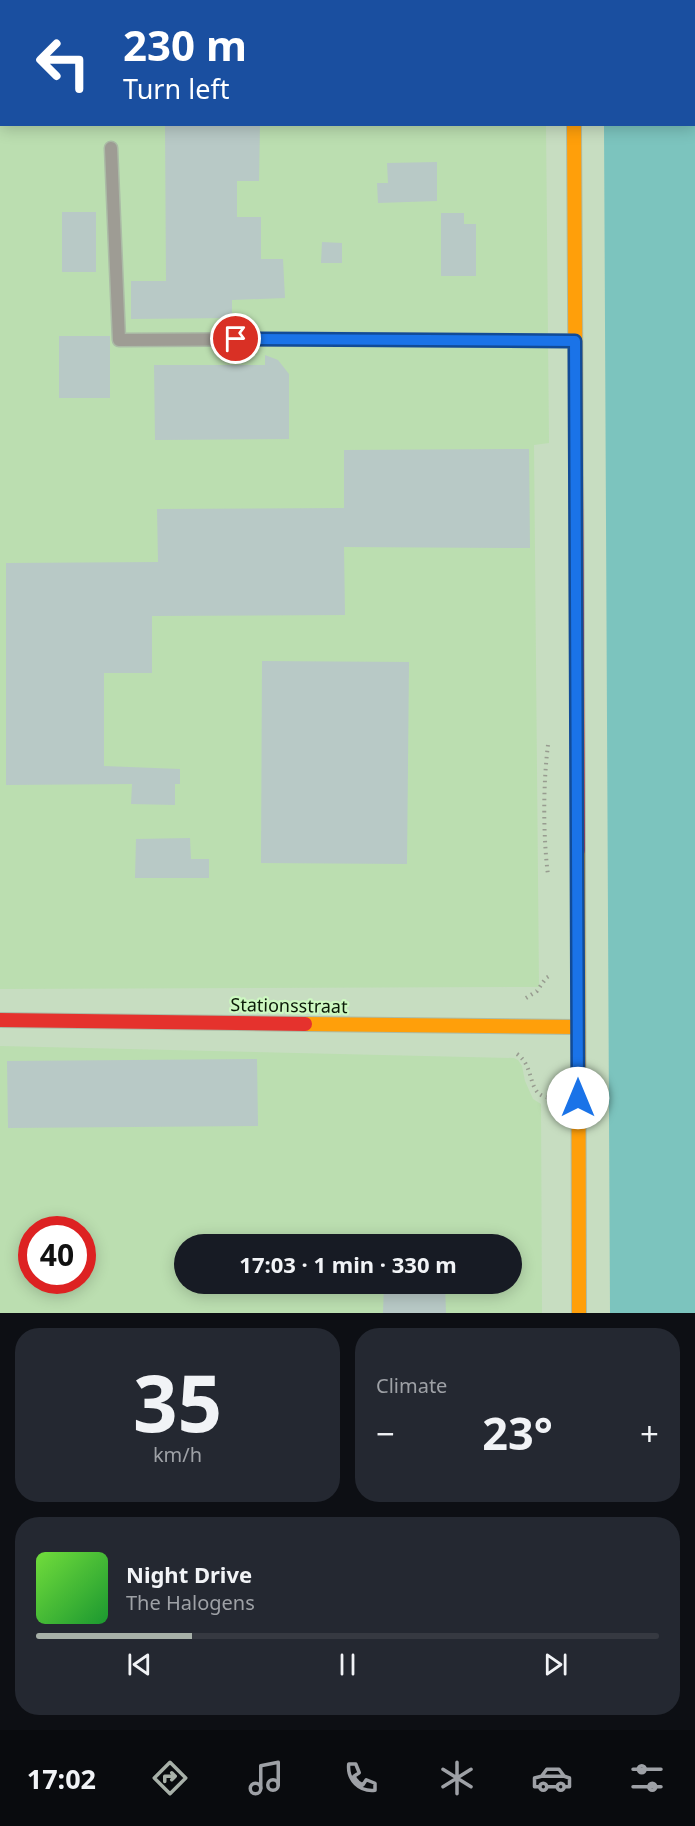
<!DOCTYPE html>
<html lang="en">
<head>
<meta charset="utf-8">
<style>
	:root { --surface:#171b24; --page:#242831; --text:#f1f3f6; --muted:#9ea1a6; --line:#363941; --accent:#a7b0a8 }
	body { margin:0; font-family:"Noto Sans",sans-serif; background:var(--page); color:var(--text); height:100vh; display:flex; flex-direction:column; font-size:22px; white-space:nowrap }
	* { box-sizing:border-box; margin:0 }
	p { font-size:20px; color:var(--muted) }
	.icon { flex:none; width:33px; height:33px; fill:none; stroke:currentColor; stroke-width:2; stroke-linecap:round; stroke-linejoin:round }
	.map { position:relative; height:1313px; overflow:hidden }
	.sheet { display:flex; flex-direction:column; gap:15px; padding:15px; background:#0d0f14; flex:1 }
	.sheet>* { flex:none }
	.top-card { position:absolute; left:0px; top:0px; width:696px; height:126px; box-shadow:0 3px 15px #0003; background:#1a4fa0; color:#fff; overflow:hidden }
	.speed { position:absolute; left:18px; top:1216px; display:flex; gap:12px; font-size:30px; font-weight:700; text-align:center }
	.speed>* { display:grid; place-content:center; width:78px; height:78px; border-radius:50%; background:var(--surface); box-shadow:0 3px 15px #0003; line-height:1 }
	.speed .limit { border:9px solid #d22; background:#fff; color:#111 }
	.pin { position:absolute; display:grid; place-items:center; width:51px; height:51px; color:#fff; margin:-26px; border:3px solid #fff; border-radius:50%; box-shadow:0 2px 6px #0007 }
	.me { position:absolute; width:66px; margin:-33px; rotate:0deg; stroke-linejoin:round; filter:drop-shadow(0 0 4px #0008) }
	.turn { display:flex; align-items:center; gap:21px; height:126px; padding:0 24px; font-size:27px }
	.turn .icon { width:78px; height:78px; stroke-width:2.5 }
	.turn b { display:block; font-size:42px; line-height:51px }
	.big { font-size:45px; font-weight:700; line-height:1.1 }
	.sheet .card { flex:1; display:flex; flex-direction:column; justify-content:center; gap:9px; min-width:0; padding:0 21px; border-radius:24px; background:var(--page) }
	.sheet .dial { align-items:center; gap:0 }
	.dial b { font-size:78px; line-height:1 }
	.song { display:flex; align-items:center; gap:18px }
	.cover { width:72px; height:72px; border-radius:9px; background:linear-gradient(135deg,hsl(100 70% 55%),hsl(130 70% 35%)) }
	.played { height:6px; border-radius:3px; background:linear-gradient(90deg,var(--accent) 25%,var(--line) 25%) }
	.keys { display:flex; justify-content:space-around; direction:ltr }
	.heat { display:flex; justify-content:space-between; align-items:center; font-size:33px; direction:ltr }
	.sheet .tiles { flex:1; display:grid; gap:15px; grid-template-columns:1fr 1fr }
	.card:last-child { grid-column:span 2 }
	.trip { position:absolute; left:174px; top:1234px; width:348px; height:60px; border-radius:30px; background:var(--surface); box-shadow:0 3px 15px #0003; font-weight:700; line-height:60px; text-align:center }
	.tab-bar { display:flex; height:96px; justify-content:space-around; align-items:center; background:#090b0e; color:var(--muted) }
	.tab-bar .icon { width:42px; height:42px }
	.tab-bar .active { color:var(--accent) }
	.tab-bar b { font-size:27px; color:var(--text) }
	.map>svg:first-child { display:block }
</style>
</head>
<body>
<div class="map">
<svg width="695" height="1313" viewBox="0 0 695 1313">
	<rect width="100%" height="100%" fill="#c7ddc1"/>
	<g fill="#bbdeb0" fill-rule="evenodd">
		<path d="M0,0H545V2H2V124L546,125L549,443L534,445L539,987L0,989Z"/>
		<path d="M0,1046L514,1058L518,1060L522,1066L525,1081L533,1099L541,1104L542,1313H0ZM32,1230H82V1281H32ZM184,1245H512V1284H184Z"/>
	</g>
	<path fill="#7cc4be" d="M603,0H695V1313H610L604,125L694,124V2H603Z"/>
	<g fill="#b8c9c6">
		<path d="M165,124H260L259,181H237V217H261V259H283L285,298L232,300V318L131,319V281H166Z"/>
		<path d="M437,162V201L378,203L377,183H388L387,163Z"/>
		<rect x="62" y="212" width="34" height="60"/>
		<path d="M441,213H464V224H476V276H441Z"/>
		<path d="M322,242L342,243V263H321Z"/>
		<rect x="59" y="336" width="51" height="62"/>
		<path d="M265,355L278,360L289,374V439L155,440L154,365H265Z"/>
		<path d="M529,449L530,548L344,547L345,615L152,616V673H104V766L180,769V784H175V805L131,804L132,784L6,785V563L158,562L157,509L344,508V450Z"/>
		<path d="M262,661L409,662L407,864L261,863Z"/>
		<path d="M190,838L191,859H209V878H135L136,839Z"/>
		<path d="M257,1059L258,1126L8,1128L7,1061Z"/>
		<path d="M384,1284H445L446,1313H383Z"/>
	</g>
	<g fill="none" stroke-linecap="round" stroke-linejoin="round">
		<defs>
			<path id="lane" d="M111,148L119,340L306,339L574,341"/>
			<g id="slow">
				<path d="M571,0V2"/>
				<path d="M574,124L576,474"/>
				<path d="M578,850L579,1313"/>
				<path d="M305,1024L577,1027"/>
			</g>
			<g id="jam">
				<path d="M576,474L578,850"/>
				<path d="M0,1020L305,1024"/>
			</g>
		</defs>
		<use href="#lane" stroke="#abbba6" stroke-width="15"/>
		<use href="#slow" stroke="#abbba6" stroke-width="16"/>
		<use href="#jam" stroke="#abbba6" stroke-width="16"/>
		<g stroke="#989c90" stroke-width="4" stroke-dasharray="1.5 4.5" stroke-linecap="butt">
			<path d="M548,745C543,784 543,836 548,875"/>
			<path d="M526,998L537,991L546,978L551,975"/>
			<path d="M517,1054C537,1068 525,1097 552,1098"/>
		</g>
		<use href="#lane" stroke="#9e9c94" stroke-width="12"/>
		<use href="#slow" stroke="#ff9f0a" stroke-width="14"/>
		<use href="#jam" stroke="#e5322d" stroke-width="14"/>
	</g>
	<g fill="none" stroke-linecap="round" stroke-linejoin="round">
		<defs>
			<path id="route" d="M236,339L575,341L578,1098"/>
		</defs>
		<use href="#route" stroke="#114b97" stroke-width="15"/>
		<use href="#route" stroke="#1a73e8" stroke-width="10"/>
	</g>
	<g text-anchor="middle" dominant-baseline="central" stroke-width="4.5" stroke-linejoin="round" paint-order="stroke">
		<g font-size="18" fill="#0b1a07" stroke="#cdf8c1">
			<text transform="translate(289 1005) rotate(1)">Stationsstraat</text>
		</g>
	</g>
</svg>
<div class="speed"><div class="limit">40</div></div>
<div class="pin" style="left:236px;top:339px;background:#d93025"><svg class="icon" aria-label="arrive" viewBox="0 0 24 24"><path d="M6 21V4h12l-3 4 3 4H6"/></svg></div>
<svg class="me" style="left:578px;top:1098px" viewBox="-20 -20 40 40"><circle r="19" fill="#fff"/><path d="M0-13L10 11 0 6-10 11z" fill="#1a73e8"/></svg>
<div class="trip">17:03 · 1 min · 330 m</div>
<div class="top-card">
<div class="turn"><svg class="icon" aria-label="left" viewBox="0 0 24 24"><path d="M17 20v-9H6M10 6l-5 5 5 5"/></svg><div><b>230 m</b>Turn left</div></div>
</div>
</div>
<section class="sheet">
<div class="tiles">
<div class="card dial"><b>35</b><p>km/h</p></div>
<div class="card"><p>Climate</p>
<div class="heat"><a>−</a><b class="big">23°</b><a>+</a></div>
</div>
<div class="card">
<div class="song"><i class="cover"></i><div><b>Night Drive</b><p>The Halogens</p></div></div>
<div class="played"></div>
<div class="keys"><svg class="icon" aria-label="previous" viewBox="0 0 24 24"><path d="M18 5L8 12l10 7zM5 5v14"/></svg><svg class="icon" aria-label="pause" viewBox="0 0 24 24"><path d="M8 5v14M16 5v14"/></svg><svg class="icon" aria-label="next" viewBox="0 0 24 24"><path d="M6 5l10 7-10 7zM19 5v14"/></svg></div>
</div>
</div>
</section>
<nav class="tab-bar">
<b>17:02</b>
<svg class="icon active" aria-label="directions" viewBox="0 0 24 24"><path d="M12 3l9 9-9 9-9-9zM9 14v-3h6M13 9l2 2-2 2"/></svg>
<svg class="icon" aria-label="music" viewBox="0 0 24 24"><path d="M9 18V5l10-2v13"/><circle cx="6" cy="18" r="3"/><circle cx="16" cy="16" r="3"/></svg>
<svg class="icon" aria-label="phone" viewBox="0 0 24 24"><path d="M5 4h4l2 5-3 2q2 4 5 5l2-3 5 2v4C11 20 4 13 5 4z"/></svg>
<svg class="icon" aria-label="climate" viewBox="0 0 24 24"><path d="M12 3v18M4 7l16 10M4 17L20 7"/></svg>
<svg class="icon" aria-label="car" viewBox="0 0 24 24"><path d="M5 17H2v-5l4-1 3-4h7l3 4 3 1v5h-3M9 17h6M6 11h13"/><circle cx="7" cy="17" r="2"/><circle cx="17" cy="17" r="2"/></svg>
<svg class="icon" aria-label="filters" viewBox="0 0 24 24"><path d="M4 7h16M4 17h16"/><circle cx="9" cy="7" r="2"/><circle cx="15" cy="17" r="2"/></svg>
</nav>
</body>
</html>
